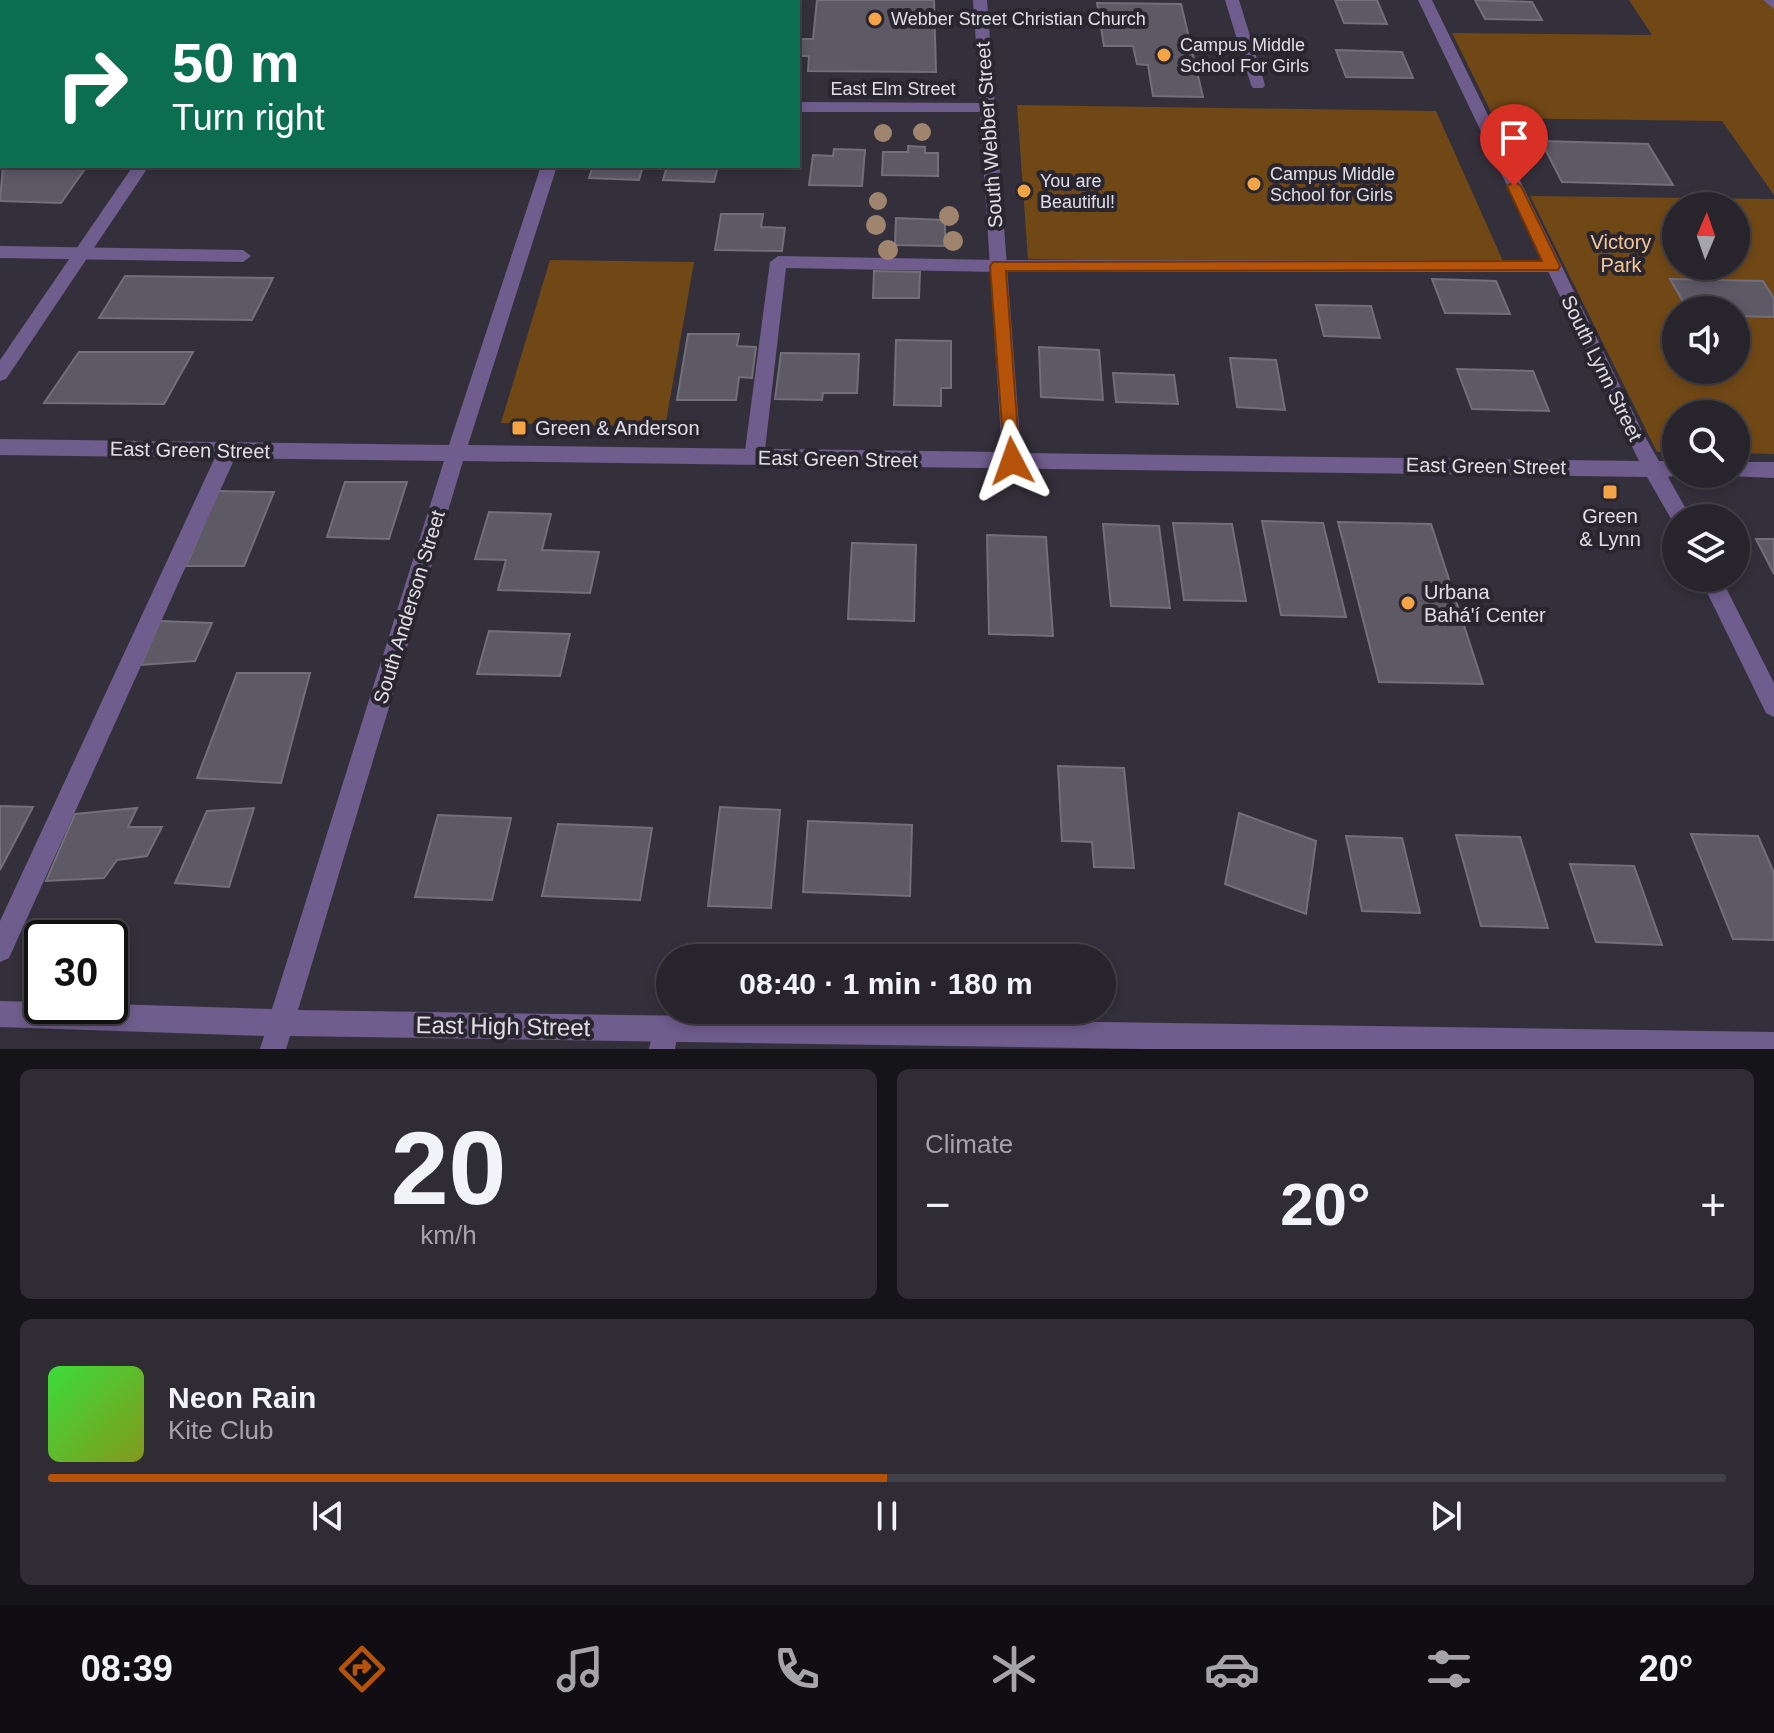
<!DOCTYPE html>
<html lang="en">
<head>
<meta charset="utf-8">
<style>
	:root { --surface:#27242c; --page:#2f2c34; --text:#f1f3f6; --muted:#a4a4a9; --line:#434148; --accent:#b45309 }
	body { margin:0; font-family:Arial,sans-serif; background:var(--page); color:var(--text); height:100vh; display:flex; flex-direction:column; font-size:30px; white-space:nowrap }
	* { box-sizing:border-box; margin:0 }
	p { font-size:26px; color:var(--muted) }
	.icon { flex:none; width:44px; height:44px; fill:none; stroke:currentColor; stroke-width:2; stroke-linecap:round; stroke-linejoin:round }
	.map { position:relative; height:1049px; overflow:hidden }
	.side { display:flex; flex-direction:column; gap:20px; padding:20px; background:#151418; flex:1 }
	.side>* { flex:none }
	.banner { position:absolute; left:0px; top:0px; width:800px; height:168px; box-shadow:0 4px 12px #0003,0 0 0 2px var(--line); background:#0b6e4f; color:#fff; overflow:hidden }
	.needle { width:52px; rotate:2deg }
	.fabs { position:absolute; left:1662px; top:192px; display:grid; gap:16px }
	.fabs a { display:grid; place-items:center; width:88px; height:88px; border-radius:50%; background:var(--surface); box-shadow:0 4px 12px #0003,0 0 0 2px var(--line); font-size:40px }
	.speed { position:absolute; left:24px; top:920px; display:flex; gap:16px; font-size:40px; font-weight:700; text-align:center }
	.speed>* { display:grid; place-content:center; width:104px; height:104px; border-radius:50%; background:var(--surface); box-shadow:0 4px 12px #0003,0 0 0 2px var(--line); line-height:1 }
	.speed .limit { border:4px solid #111; border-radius:12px; background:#fff; color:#111 }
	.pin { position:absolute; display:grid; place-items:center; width:68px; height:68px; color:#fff; margin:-82px -34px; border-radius:50% 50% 50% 0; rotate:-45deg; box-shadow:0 0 8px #0007 }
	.pin .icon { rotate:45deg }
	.me { position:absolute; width:88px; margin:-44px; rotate:356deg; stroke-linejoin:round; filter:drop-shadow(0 0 6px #0008) }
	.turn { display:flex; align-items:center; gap:28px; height:168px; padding:0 40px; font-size:36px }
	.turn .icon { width:104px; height:104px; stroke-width:2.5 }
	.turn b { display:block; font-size:56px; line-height:68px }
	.big { font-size:60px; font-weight:700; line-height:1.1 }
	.side .tile { flex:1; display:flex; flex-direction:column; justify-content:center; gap:12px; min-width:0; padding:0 28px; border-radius:12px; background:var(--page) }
	.side .dial { align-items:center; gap:0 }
	.dial b { font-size:104px; line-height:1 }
	.song { display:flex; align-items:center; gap:24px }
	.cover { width:96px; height:96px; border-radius:12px; background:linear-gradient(135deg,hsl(120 70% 55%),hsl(70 70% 35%)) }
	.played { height:8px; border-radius:4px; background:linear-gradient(90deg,var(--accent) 50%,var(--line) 50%) }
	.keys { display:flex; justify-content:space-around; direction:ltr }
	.heat { display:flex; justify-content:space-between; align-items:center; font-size:44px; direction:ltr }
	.side .tiles { flex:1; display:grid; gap:20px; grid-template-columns:1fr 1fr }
	.tile:last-child { grid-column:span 2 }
	.trip { position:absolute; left:656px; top:944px; width:460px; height:80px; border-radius:40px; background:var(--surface); box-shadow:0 4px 12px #0003,0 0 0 2px var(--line); font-weight:700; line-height:80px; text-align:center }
	.menu { display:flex; height:128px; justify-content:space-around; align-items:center; background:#100e12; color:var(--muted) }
	.menu .icon { width:56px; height:56px }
	.menu .active { color:var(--accent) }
	.menu b { font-size:36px; color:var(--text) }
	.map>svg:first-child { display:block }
</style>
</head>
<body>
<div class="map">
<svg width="1774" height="1049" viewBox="0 0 1774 1049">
	<rect width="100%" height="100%" fill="#34303b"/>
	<g fill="#704816" fill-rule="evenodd">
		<path d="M1629,0H1774V195L1722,121L1494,118L1452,33L1652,35Z"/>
		<path d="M1017,105L1436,111L1506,268L1028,259Z"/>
		<path d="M1530,196L1774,199V454L1736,453V414H1676V452H1657ZM1676,206H1736V266H1676ZM1676,310H1736V370H1676Z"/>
		<path d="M550,260L694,262L665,427L501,423Z"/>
	</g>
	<g fill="#5d5965" stroke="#726e7a" stroke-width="2">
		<path d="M817,0H934L936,72L808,71L809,56H798V39H813Z"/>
		<path d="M1335,0H1377L1387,24L1344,23Z"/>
		<path d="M1475,0L1532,2L1542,20L1485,19Z"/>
		<path d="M1097,3L1181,4L1203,97L1153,96L1148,65L1137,64L1133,46H1104Z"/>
		<path d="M1336,50L1402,52L1413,78L1346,77Z"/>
		<path d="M1541,141L1648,144L1673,185L1562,182Z"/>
		<path d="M908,146L925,147V153H938V176L882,175L883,152H908Z"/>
		<path d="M834,149L865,150L862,186L809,185L813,155L833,156Z"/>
		<path d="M3,166H87L61,203L0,201Z"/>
		<path d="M593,166H643L639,180L589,178Z"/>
		<path d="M667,166H718L714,182L663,180Z"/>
		<path d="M721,214H763L761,227L785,228L782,251L715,250Z"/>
		<path d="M896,218L945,220V246L895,245Z"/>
		<path d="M874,271L920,272L919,298H873Z"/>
		<path d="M125,276L273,278L252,320L99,318Z"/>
		<path d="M1432,279L1496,281L1510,314L1445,313Z"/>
		<path d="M1670,279L1763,281L1774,299V317L1736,316V310H1688Z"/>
		<path d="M1316,305L1371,306L1380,338L1324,336Z"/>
		<path d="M688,334H739L737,346L756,347L752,378L739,377L736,400H677Z"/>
		<path d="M896,340L951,341V388H941V406L894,405Z"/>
		<path d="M1039,347L1099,350L1103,400L1041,397Z"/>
		<path d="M79,352H193L164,404L44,403Z"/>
		<path d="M781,353L859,354L857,393H823L822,400L775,399Z"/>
		<path d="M1230,358L1276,360L1285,410L1237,407Z"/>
		<path d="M1457,369L1533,371L1549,411L1472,409Z"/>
		<path d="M1113,373L1174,375L1178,404L1116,402Z"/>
		<path d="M345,482H407L389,539L327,537Z"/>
		<path d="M218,491L274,492L244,566H186Z"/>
		<path d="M489,512L551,514L542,550L599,552L590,593L498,590L506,560L475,559Z"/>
		<path d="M1262,521L1323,523L1346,617L1281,615Z"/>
		<path d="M1338,522L1431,524L1483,684L1379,682Z"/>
		<path d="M1173,523L1232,524L1246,601L1184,600Z"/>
		<path d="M1103,524L1159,526L1170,608L1111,606Z"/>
		<path d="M987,535L1046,537L1053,636L989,634Z"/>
		<path d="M1756,539H1774V574Z"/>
		<path d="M852,543L916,545L914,621L848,619Z"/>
		<path d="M160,621L212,623L195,661L141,665Z"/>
		<path d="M489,631L570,634L560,676L477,674Z"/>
		<path d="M237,673H310L281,783L197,778Z"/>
		<path d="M1058,766L1124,768L1134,868L1094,867L1092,842L1062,841Z"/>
		<path d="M0,806L33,807L0,870Z"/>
		<path d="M720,807L780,810L771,908L708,906Z"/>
		<path d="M137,808L128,827H162L147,856L117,860L104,878L46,881L75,814Z"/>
		<path d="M254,808L229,887L175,883L207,811Z"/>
		<path d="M1239,813L1316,841L1306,914L1225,884Z"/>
		<path d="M438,815L511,818L492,900L415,897Z"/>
		<path d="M808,821L912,825L910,896L803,892Z"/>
		<path d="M558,824L652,828L640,900L542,896Z"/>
		<path d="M1691,834L1758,836L1774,873V940L1733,939Z"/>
		<path d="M1456,835L1520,837L1548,928L1481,926Z"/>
		<path d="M1346,836L1402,838L1420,913L1362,911Z"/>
		<path d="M1570,864L1634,866L1662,945L1596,942Z"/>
	</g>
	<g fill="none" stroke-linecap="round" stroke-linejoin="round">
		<g fill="#6f5d8d" fill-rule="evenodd">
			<path d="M734,0H748L732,2Z"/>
			<path d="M1225,0H1239L1265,85L1263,88H1253L1251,85Z"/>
			<path d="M0,246L243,250L251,256L243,262L0,258Z"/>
			<path d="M778,256L998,260H1553L1561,266L1553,272H998L786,268L764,458L761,463H747L744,458L770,262Z"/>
			<path d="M228,443L235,446L238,451L9,958L0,962V921L218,451L221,446Z"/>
			<path d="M665,1016L674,1020L678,1029L675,1049H649L656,1020Z"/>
		</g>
		<g fill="#6f5d8d" fill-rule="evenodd">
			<path d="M241,0H255L240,2Z"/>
			<path d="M973,0H987L1021,453L1639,461L1418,0H1432L1643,433L1659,461H1676V474H1683L1668,477L1691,518H1676L1674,524L1647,477L463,461L298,1010L1774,1032V1049H1142L290,1036L286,1049H260L264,1036L0,1027V1001L42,1002V1006L110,1004L272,1009L444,461L0,455V439L449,445L541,166H557L468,445L1002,452L980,112H798V102L980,103Z"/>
			<path d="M1763,0H1774V9Z"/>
			<rect x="0" y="101" width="2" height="10"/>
			<path d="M133,166H149L6,379L0,381V360Z"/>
			<path d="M1736,462H1774V478L1729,476L1736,474Z"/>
			<path d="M1700,578H1721L1774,683V717L1766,713Z"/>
		</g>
	</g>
	<g fill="#9f846e">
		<circle cx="922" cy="132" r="9"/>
		<circle cx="883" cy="133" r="9"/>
		<circle cx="878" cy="201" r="9"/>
		<circle cx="949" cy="216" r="10"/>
		<circle cx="876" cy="225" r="10"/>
		<circle cx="953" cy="241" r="10"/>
		<circle cx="888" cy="250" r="10"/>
	</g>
	<path fill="#b45309" stroke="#753606" stroke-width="2" d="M1514,182L1521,186L1560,266L1558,270L1006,271L1020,461L1018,466H1005L990,266L993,262L1542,261L1507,186Z"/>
	<g fill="#f4a444" stroke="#2a2630" stroke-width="3">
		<circle cx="875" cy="19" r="8"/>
		<circle cx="1164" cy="55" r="8"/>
		<circle cx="1254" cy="184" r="8"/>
		<circle cx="1024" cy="191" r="8"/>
		<rect x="511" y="420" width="16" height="16" rx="4"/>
		<rect x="1602" y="484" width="16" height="16" rx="4"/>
		<circle cx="1408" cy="603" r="8"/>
	</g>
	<g text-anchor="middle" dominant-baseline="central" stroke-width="8" stroke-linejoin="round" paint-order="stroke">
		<g font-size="18" fill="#e0dee5" stroke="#2a2630" text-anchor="start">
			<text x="891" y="19">Webber Street Christian Church</text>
			<text x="1180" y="45">Campus Middle<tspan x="1180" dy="21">School For Girls</tspan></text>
			<text x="1270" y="174">Campus Middle<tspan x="1270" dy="21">School for Girls</tspan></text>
			<text x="1040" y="181">You are<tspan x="1040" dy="21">Beautiful!</tspan></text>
		</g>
		<g font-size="18" fill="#e0dee5" stroke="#2a2630">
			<text x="893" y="89">East Elm Street</text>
		</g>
		<g font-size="20" fill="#e0dee5" stroke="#2a2630">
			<text transform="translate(989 135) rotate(-94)">South Webber Street</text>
			<text transform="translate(1602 368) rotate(64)">South Lynn Street</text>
			<text transform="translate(190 450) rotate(1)">East Green Street</text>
			<text transform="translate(838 459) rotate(1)">East Green Street</text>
			<text transform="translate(1486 466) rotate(1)">East Green Street</text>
			<text transform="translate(409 607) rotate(-73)">South Anderson Street</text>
		</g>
		<g font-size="20" fill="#f7c897" stroke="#2a2630">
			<text x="1621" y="242">Victory<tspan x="1621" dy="23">Park</tspan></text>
		</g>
		<g font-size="20" fill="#e0dee5" stroke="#2a2630" text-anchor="start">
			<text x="535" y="428">Green &amp; Anderson</text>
			<text x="1610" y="516" text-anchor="middle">Green<tspan x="1610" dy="23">&amp; Lynn</tspan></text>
			<text x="1424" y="592">Urbana<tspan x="1424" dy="23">Bahá'í Center</tspan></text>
		</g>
		<g font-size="24" fill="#e0dee5" stroke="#2a2630">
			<text transform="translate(503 1026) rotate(1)">East High Street</text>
		</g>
	</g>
</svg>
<div class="fabs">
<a><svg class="needle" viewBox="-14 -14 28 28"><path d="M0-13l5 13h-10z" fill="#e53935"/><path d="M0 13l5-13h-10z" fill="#a4a4a9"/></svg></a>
<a><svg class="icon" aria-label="sound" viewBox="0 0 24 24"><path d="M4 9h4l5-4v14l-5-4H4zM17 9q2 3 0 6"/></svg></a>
<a><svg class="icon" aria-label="search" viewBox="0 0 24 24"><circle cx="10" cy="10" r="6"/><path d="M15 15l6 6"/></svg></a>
<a><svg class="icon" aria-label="layers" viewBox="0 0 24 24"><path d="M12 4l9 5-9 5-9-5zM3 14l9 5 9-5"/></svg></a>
</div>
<div class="speed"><div class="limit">30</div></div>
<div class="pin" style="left:1514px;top:186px;background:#d93025"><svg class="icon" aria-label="arrive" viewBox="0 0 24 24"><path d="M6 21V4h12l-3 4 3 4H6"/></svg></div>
<svg class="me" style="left:1012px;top:461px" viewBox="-20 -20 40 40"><path d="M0-17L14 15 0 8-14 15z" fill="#b45309" stroke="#fff" stroke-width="4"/></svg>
<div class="trip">08:40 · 1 min · 180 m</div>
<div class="banner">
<div class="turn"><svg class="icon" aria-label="right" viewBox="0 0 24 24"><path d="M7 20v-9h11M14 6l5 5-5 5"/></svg><div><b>50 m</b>Turn right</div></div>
</div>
</div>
<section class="side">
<div class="tiles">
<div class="tile dial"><b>20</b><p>km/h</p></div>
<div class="tile"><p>Climate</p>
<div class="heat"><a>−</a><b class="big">20°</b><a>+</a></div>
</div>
<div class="tile">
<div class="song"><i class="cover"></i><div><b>Neon Rain</b><p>Kite Club</p></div></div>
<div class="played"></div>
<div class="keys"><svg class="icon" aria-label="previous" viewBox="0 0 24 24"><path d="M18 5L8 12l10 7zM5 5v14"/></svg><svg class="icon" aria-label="pause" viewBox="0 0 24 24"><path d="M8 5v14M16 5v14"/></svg><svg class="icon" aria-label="next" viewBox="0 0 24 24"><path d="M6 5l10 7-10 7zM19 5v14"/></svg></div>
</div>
</div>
</section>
<nav class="menu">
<b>08:39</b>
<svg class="icon active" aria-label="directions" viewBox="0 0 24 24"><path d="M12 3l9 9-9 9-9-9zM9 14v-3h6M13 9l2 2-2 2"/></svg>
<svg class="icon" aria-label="music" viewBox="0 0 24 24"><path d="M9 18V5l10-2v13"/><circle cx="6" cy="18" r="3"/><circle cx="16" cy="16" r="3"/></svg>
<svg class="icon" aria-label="phone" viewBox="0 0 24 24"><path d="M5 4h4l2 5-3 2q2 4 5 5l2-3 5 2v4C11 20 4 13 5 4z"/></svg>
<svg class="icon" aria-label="climate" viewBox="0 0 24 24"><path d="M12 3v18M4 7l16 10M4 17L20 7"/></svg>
<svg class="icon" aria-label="car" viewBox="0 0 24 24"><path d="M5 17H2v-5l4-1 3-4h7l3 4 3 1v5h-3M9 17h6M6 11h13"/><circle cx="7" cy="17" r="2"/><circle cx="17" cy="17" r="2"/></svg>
<svg class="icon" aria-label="filters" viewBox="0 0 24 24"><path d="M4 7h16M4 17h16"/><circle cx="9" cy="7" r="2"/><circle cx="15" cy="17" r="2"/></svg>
<b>20°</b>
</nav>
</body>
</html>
